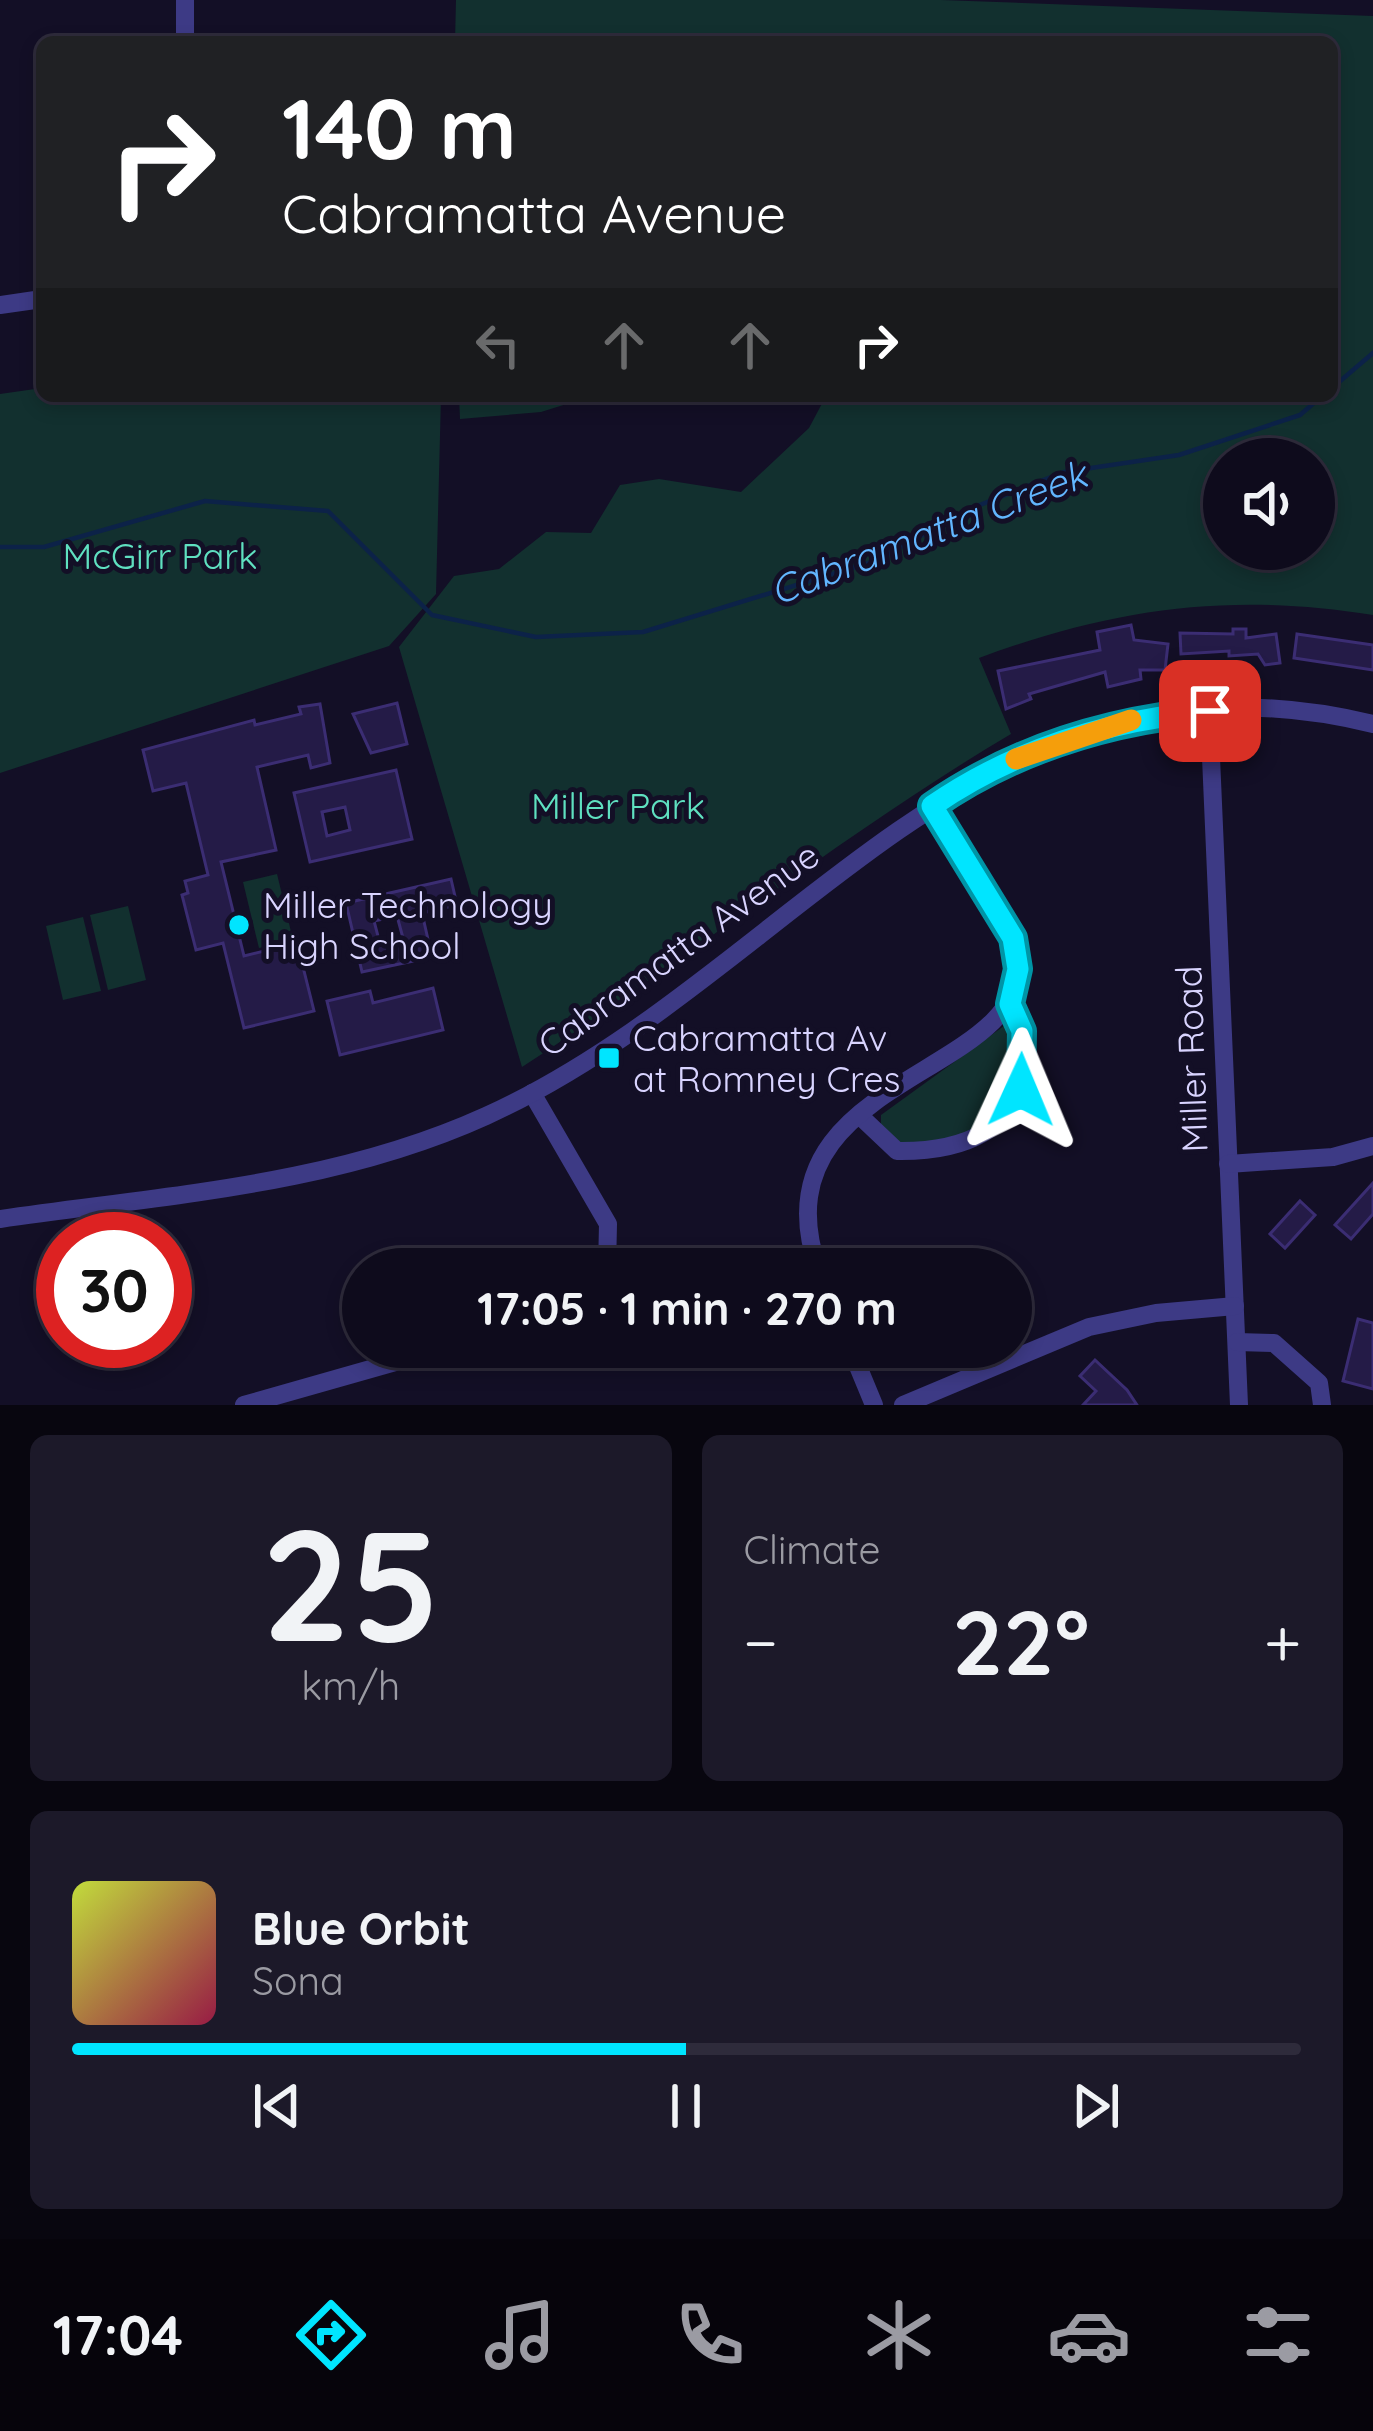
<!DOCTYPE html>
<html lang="en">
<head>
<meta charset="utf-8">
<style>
	:root { --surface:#0e0b1c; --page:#1c1929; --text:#f1f3f6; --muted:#9b9ba3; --line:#2e2b3b; --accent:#00e5ff }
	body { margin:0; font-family:Quicksand,sans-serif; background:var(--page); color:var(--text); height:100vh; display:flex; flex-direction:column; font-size:45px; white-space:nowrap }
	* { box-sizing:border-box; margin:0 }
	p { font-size:39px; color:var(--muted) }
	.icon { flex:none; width:66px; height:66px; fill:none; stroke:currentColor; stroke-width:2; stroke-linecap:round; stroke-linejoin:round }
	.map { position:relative; height:1405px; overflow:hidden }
	.side { display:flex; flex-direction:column; gap:30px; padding:30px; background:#08060f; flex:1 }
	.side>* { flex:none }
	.hud { position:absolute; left:36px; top:36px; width:1302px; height:366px; border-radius:18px; box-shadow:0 6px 18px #0003,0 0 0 3px var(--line); background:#202124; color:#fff; overflow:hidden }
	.fabs { position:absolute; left:1203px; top:438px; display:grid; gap:24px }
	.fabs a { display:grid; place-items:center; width:132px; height:132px; border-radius:50%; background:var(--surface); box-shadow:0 6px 18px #0003,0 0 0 3px var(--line); font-size:60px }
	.speed { position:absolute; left:36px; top:1212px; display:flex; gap:24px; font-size:60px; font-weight:700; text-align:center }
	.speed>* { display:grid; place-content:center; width:156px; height:156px; border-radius:50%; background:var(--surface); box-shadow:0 6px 18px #0003,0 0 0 3px var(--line); line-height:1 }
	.speed .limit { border:18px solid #d22; background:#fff; color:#111 }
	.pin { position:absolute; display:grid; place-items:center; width:102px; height:102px; color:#fff; margin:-51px; border-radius:24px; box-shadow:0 6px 18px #0006 }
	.me { position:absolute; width:132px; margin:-66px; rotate:1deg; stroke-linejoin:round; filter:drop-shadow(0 0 9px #0008) }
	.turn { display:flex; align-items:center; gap:42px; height:252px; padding:0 48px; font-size:54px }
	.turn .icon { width:156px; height:156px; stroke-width:2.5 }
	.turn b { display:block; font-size:84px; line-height:102px }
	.lanes { display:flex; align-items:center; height:114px; padding:0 48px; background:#0003; justify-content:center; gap:60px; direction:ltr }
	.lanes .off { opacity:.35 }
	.big { font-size:90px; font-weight:800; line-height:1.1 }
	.side .widget { flex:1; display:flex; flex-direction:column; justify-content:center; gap:18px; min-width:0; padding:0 42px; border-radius:18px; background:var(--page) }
	.side .dial { align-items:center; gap:0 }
	.dial b { font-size:156px; line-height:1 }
	.song { display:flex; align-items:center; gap:36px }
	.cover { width:144px; height:144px; border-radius:18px; background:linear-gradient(135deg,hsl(70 70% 55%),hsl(340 70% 35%)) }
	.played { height:12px; border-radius:6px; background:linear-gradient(90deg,var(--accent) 50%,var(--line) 50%) }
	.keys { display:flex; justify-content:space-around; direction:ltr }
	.heat { display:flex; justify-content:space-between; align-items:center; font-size:66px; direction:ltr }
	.side .tiles { flex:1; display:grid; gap:30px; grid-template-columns:1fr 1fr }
	.widget:last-child { grid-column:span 2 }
	.trip { position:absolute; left:342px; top:1248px; width:690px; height:120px; border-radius:60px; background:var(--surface); box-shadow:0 6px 18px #0003,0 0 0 3px var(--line); font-weight:800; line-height:120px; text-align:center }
	.dock { display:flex; height:192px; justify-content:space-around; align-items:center; background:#06040b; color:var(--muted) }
	.dock .icon { width:84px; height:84px }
	.dock .active { color:var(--accent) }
	.dock b { font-size:54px; color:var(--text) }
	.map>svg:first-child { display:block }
</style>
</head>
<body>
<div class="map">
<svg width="1373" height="1405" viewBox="0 0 1373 1405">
	<rect width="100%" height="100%" fill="#130f26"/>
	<g fill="#12302f" fill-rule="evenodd">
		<path d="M456,0H941L1373,16V615C1230,592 1114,608 979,658L1011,734C842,834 687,960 522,1067L399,647L454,576L499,569L546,532L591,533L620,485L659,479L741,492L809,428L826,396H1332V42H455ZM1224,459H1314V549H1224Z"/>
		<path d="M42,388V396H441L436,594L389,646L0,773V394Z"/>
		<path d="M459,396H592L541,412L460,419Z"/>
		<path d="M277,874L293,940L259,948L243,882Z"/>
		<path d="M128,906L146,980L108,990L90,915Z"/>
		<path d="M83,917L101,991L63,1000L46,926Z"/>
		<path d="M1008,1023C1031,1057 1013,1109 979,1130C961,1141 927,1142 905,1147L881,1129V1115Z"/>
	</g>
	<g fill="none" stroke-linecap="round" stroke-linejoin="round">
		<g stroke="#0c2248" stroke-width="4.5">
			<path d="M1332,388L1373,353"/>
			<path d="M0,547H44L205,501L328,511L432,615L536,637L643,632L875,561L972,508L1064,472L1179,455L1300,415L1322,396"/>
		</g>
	</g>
	<g fill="#241b47" stroke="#3b2d73" stroke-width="3" fill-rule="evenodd">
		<path d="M1131,625L1134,640L1168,644L1165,670H1140L1141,679L1108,687L1105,672L1029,694L1031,699L1006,709L998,671L1100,650L1097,632Z"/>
		<path d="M1233,629H1246V638L1276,634L1280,663L1265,665L1258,654L1229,656V651L1181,654L1180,633L1233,634Z"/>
		<path d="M1297,634L1373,645V670L1294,658Z"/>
		<path d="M397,703L407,744L371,753L353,714Z"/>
		<path d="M320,704L330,763L311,768L308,755L257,767L276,850L221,862L244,956L297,943L314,1011L244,1028L223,943L196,950L182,895L188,893L185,881L208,875L186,783L153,791L143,750L254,720L255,725L301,714L299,707Z"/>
		<path d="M396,770L412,839L310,862L294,793ZM345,807L350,830L327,836L322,812Z"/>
		<path d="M451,879L457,905L422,913L432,957L362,972L346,903ZM397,916L403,938L380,944L374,921Z"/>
		<path d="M433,988L443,1030L340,1055L327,1001L370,991L373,1003Z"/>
		<path d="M1373,1183V1214L1351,1239L1335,1225Z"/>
		<path d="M1300,1201L1315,1215L1285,1248L1270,1234Z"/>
		<path d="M1358,1319L1373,1323V1389L1343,1381Z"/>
		<path d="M1095,1360L1127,1390L1137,1405H1083L1096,1391L1080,1376Z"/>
	</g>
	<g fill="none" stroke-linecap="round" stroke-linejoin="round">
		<g stroke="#3d3a85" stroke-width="18">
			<path d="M185,42V0"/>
			<path d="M0,305L42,299"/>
			<path d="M1209,711L1239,1405"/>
			<path d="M532,1093L608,1224L607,1269"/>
			<path d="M860,1116L897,1151C960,1152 1025,1131 1023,1058C1022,1038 1022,1021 1010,1004"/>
			<path d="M1228,1164L1333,1157L1373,1146"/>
			<path d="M0,1219C164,1195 332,1186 486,1116C796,975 978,628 1373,724"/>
			<path d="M818,1269C752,1075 1031,1078 1018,959C1013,913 957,846 932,806"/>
			<path d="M1237,1342L1274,1343L1319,1383L1322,1405"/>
			<path d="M850,1347L874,1405"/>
			<path d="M244,1405L448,1347"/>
			<path d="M903,1405L1089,1327L1156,1313L1235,1306"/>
		</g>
	</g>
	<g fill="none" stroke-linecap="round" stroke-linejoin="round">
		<defs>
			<path id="route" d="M1021,1090L1022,1031L1010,1004L1018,969L1013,938L932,806C1016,748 1109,720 1210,711"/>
		</defs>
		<use href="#route" stroke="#0095a6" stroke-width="30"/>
		<use href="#route" stroke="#00e5ff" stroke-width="21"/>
		<path stroke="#f59e0b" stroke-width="21" d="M1016,759L1131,720"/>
	</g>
	<g fill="#00e5ff" stroke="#130f26" stroke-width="4.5">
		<circle cx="239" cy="925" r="12"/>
		<rect x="597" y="1046" width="24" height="24" rx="6"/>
	</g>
	<g text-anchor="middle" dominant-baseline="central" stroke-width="10" stroke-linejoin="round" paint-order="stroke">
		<g font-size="36" fill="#5fe0c0" stroke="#130f26">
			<text x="160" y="555">McGirr Park</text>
			<text x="618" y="805">Miller Park</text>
		</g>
		<g font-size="36" fill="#d9d4ff" stroke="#130f26" text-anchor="start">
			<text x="263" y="904">Miller Technology<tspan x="263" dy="41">High School</tspan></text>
			<text x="633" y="1037">Cabramatta Av<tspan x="633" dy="41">at Romney Cres</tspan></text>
		</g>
		<g font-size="36" fill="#d9d4ff" stroke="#130f26">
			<text transform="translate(678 949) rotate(-36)">Cabramatta Avenue</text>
			<text transform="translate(1191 1059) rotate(-92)">Miller Road</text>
		</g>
		<g font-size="39" font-style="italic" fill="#62b6ff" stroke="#130f26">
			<text transform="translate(928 532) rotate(-21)">Cabramatta Creek</text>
		</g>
	</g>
</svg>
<div class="fabs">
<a><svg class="icon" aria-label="sound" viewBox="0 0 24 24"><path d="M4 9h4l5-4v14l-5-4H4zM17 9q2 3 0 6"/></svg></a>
</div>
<div class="speed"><div class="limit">30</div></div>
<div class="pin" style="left:1210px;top:711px;background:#d93025"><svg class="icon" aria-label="arrive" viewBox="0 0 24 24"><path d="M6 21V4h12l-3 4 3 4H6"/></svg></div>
<svg class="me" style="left:1021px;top:1090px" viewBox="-20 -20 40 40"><path d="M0-17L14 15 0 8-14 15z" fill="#00e5ff" stroke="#fff" stroke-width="4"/></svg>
<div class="trip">17:05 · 1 min · 270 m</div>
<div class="hud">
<div class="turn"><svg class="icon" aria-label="right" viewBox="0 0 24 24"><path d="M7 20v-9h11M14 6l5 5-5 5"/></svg><div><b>140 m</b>Cabramatta Avenue</div></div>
<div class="lanes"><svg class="icon off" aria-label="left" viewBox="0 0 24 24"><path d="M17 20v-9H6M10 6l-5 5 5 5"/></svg><svg class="icon off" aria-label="ahead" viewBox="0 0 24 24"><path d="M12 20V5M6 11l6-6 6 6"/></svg><svg class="icon off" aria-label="ahead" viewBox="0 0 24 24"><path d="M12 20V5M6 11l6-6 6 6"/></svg><svg class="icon" aria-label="right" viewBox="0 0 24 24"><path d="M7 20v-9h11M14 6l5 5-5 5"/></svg></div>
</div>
</div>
<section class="side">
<div class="tiles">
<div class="widget dial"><b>25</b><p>km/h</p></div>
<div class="widget"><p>Climate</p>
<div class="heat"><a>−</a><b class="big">22°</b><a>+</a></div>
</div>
<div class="widget">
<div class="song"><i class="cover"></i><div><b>Blue Orbit</b><p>Sona</p></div></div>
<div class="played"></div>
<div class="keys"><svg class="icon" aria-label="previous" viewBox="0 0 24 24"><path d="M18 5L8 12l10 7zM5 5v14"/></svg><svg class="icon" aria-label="pause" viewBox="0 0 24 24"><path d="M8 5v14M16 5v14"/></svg><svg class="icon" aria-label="next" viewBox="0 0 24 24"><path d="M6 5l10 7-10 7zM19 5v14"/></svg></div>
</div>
</div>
</section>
<nav class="dock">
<b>17:04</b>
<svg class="icon active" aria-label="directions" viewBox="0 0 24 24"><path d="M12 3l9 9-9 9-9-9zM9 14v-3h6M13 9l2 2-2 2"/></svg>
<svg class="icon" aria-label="music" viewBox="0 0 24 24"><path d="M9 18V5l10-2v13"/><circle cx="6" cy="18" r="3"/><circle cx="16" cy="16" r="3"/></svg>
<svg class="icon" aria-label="phone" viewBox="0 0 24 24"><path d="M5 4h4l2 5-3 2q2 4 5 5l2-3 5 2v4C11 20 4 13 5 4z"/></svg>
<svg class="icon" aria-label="climate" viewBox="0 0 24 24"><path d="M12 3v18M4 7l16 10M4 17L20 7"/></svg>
<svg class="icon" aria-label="car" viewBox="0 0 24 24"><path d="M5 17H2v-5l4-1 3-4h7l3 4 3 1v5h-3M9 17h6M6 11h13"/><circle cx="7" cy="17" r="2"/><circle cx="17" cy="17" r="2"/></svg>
<svg class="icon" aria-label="filters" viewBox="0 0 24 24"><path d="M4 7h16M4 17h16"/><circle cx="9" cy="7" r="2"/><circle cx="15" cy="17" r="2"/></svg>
</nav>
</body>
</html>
